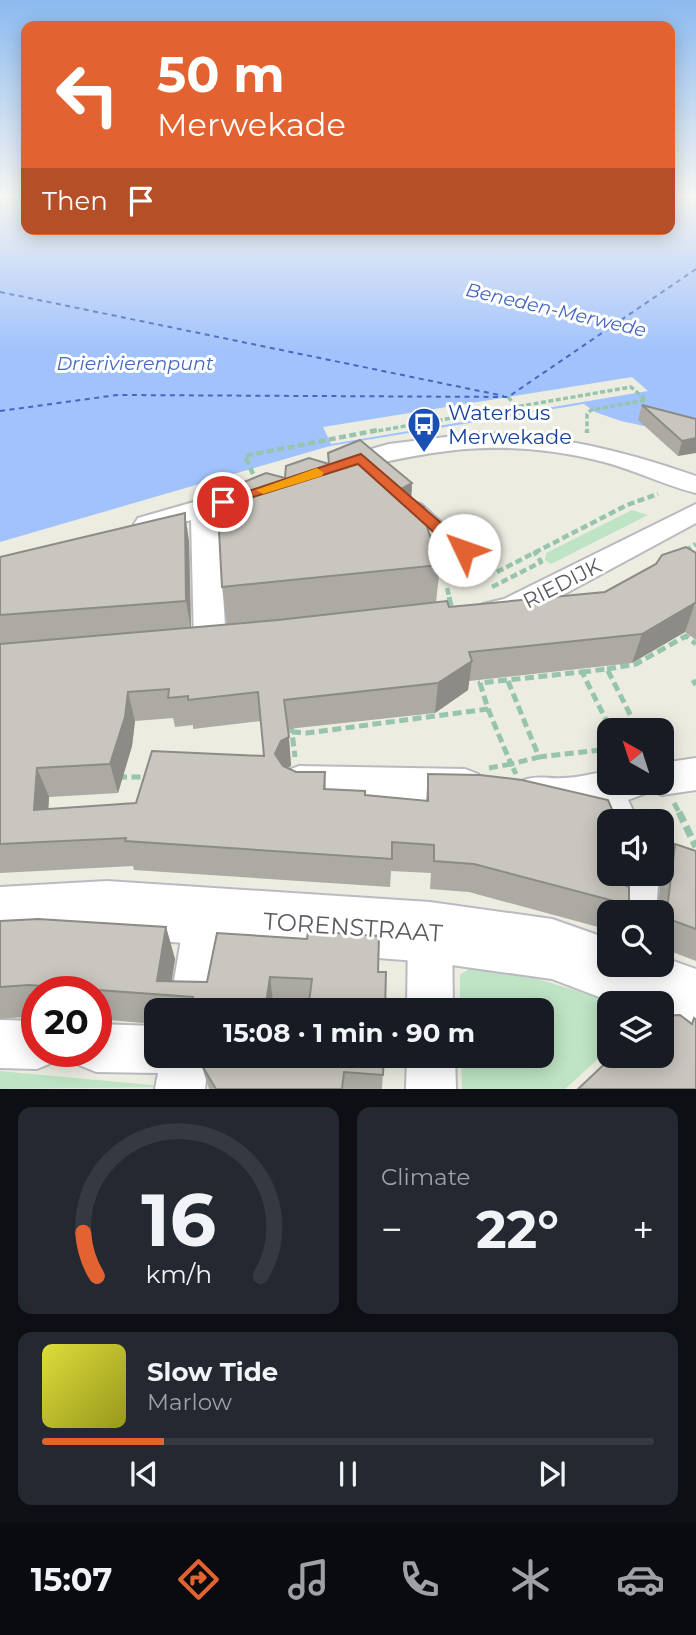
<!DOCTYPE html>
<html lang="en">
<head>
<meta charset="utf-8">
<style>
	:root { --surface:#171b24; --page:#242831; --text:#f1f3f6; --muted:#9ea1a6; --line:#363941; --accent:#e26331 }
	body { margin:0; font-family:Montserrat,sans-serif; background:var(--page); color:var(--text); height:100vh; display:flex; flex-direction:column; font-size:26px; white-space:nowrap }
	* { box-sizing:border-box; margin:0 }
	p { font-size:23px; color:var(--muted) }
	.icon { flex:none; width:38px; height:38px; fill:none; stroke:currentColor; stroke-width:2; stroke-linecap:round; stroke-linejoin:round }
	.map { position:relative; height:1089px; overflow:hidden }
	.side { display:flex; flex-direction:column; gap:18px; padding:18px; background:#0d0f14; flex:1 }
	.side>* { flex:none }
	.guide { position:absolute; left:21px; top:21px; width:654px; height:214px; border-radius:14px; box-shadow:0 4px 18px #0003; background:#e26331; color:#fff; overflow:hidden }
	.needle { width:46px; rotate:321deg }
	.fabs { position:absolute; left:597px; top:718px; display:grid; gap:14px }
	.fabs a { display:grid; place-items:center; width:77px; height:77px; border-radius:14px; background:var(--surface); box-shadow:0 4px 18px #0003; font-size:35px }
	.speed { position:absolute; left:21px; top:976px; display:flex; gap:14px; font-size:35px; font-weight:700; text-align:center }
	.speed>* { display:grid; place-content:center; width:91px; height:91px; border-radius:50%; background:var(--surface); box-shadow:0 4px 18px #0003; line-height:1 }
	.speed .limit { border:10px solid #d22; background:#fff; color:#111 }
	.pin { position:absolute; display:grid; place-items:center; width:60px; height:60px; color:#fff; margin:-30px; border:4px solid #fff; border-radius:50%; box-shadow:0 2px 7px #0007 }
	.me { position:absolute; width:77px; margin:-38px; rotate:312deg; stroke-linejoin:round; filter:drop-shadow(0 0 5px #0008) }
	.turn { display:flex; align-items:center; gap:24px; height:147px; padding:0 21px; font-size:32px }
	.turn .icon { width:91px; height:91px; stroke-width:2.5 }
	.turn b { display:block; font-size:49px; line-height:60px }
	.then { display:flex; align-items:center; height:66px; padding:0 21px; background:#0003; gap:14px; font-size:26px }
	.big { font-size:52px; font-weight:700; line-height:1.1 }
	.side .widget { flex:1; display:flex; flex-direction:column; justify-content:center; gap:10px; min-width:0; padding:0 24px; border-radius:14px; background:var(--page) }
	.side .dial { align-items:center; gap:0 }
	.dial svg { height:182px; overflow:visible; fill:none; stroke:var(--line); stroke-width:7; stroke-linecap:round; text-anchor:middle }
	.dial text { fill:var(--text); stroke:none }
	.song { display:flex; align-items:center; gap:21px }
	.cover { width:84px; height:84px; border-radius:10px; background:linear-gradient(135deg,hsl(60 70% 55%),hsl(60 70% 35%)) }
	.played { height:7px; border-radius:4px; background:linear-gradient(90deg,var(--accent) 20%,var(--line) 20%) }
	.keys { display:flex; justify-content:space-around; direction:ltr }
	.heat { display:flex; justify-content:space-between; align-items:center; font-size:38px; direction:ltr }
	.side .tiles { flex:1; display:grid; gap:18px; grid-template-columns:1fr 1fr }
	.widget:last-child { grid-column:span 2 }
	.trip { position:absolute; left:144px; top:998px; width:410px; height:70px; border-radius:14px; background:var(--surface); box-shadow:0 4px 18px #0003; font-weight:700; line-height:70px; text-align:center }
	.tab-bar { display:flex; height:112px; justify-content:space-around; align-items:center; background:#090b0e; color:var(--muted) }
	.tab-bar .icon { width:49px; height:49px }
	.tab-bar .active { color:var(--accent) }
	.tab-bar b { font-size:32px; color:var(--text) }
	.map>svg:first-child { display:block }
</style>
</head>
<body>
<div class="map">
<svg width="696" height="1089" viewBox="0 0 696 1089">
	<rect width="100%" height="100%" fill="#ecece1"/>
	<g fill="#bee3c5">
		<path d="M632,510L648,515L551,564L545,560L546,553Z"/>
		<path d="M472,967L524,975L618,1003H609V1049L565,1089H462L461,1055H541V1010H460V975Z"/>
		<path d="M0,1071L173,1087L0,1089Z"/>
	</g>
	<path fill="#a1c2fc" d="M0,198H26V229H670V198H696V439L663,424L644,426L621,421L595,412L584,404L330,446L0,542Z"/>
	<path fill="#ecece1" d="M632,377L648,391L331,444L323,427Z"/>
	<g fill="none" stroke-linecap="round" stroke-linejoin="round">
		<g stroke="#4567be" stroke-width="2" stroke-dasharray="5 4.5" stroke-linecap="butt">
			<path d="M0,292L504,396"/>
			<path d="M0,411L117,395L508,397L696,269"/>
		</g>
		<defs>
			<path id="lane" d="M416,503L421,504L486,563L488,566L486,569L448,578L443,576L441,573L443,570L470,564L411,510L409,507L411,504Z"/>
			<g id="street">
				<path d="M478,433C555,434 624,451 696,476V493C663,485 633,469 600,461C504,437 435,449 342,472L333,470L330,465L333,460L389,444Z"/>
				<path d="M253,485L262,487L266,493L262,499L218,512L226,642L221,650L210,654L199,650L194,642L191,520L148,532L138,530L134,524L138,518Z"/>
				<path d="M696,504V523L522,617L494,623L483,620L479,612L483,604L504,599Z"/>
				<path d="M696,758V790L662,795L652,791L628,800L638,821H609V835L605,833L592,806C567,811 547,812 524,804L518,792L524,780C538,775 548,779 563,778C579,778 594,773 609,771V782H662V763Z"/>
				<path d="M299,766L465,769L478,774L484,785L478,796L465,801L299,798L286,793L280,782L286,771Z"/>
				<path d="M618,873H659L656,912H614Z"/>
				<path d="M206,895L221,901L227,916L215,1010H169L185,916L191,901Z"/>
				<path d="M430,910L445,917L452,932L453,1010H407L408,932L415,917Z"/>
				<path d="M0,1020L37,1021V1052H58L54,1062L37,1069L0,1068Z"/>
				<path d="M96,1024L156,1026V1055H209L205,1089H155L158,1073L96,1072L79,1065L74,1052H96Z"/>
				<path d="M407,1055H455L456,1089H406Z"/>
			</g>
			<path id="secondary" d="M107,881L430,902L552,919L609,939V964H662V957L696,969V1033L662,1020V1003H615L552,979L430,962L107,937L0,945V887Z"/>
		</defs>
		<use href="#lane" stroke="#b9babf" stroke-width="4"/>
		<use href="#street" stroke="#b9babf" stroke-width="4"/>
		<use href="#secondary" stroke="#babbc2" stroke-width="4"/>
		<g stroke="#97c4ad" stroke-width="3.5" stroke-dasharray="5 2.5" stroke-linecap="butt">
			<path d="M508,397L515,405"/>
			<path d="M371,432L631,387L646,400L591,410L587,414V432"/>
		</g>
		<g stroke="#97c4ad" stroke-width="4.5" stroke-dasharray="7 3.5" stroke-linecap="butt">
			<path d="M587,430V433"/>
			<path d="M253,474L245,456L378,430"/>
			<path d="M685,551L696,544"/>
			<path d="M497,572L627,505L658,494"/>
			<path d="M492,587L541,562L534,551"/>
			<path d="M447,588L450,599"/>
		</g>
		<g stroke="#97c4ad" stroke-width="5" stroke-dasharray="9 4.5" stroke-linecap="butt">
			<path d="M449,597L452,610"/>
			<path d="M607,669L636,664L686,636L696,644"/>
			<path d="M582,672L607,669L638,730"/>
			<path d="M693,680L696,685"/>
			<path d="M508,681L539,757L609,749"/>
			<path d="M488,709L511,764L539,757"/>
			<path d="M291,724L295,757"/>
			<path d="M292,732L307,733L488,709L480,683L582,672L611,730"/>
			<path d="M489,768L511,764L516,774"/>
			<path d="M118,777H148"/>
			<path d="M674,803L680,814"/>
		</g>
		<path stroke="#97c4ad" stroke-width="7" stroke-dasharray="11 5" stroke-linecap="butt" d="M679,812L696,847"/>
		<use href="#lane" fill="#fff" fill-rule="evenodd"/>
		<use href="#street" fill="#fff" fill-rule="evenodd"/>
		<use href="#secondary" fill="#fff" fill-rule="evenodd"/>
	</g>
	<g fill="#acaaa3" fill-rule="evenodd">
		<path d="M642,405L696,419L678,456L638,420Z"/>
		<path d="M328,453L412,483L411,498L428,532L440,565L436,603L449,607L605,592L696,553V640L685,632L632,663L469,681L468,690L435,713L288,729L291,766L287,768L296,772H325L326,790L365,795L426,801L428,774L623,884L629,905L626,912H609V930L469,892L430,889L431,873L391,871L390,887L134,870L133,866L0,873V557L189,541L191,628L227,625L222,587L285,478L328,464ZM173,718L175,727L193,725V729L261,721L264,756L136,803L48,809L49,797L118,793L132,746L135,721Z"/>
		<path d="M675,844L696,851V961L662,948V912H657L662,872Z"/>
		<path d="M0,921L166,927L175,959L172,981L207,982L217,933L378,972L308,1010L274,1008V1010H156V1024L96,1019V992H37V1016L0,1019Z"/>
		<path d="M384,1055L382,1089H209L201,1064Z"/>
	</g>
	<g fill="#8c8b85">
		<path d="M696,438V453L678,456L682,441Z"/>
		<path d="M412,483L410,521L399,490Z"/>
		<path d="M185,513L189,541L191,630L186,601Z"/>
		<path d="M695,603L685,632L632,663L642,634Z"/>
		<path d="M472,661L468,690L435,713L438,683Z"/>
		<path d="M128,692L135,721L132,746L118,793L110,764Z"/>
		<path d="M289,737L291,766L284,770L275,754L281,741Z"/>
		<path d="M37,768L49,797L47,838L34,810Z"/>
		<path d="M166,927L175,959L169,996L157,981Z"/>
		<path d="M270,977L274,1010H265Z"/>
	</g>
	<g fill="#c8c6be" stroke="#8c8b85" stroke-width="2" fill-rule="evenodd">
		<path d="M642,405L696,419V438L682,441Z"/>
		<path d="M360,440L412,483L399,490L424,507L429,522L427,527L440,565L222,587L217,493L266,473L285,478L286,466L309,458L329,464L328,453Z"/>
		<path d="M185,513L186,601L0,615V557Z"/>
		<path d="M686,547L696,553V603H695L642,634L469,652L472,661L438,683L284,700L289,737L281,741L275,754L283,766L296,772H325L324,789L365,791V795L428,801V774L480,775L522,780L608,800L617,821H609V873H624L623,884L629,887V905L474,864L434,861V845L392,842V859L125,841L126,838L0,844V644L278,620L447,601L449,607L605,592L656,564L662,555ZM169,689L168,698L188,696V700L258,692L264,756L152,751L136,803L34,810L37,768L110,764L125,717L128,692Z"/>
		<path d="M675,844L696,851V929L666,918Z"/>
		<path d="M38,919L166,927L157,981L207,982L217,933L307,939L308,931L379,936L378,972H386L385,1010H308L312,979L270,977L265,1010L190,1009L193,997L29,985L0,987V921Z"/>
		<path d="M680,1015L692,1024L694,1018L696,1020V1089H578L614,1055H662V1016Z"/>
		<path d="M203,1055H384L383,1075L344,1072L342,1089H216L201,1064Z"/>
	</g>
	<linearGradient id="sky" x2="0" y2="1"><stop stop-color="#8bbaf0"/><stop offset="0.56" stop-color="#f6f6f2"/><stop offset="1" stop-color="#f6f6f2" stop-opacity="0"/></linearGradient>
	<rect width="696" height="351" fill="url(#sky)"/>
	<path fill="#e26331" stroke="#934020" stroke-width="2" d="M361,454L469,547V554H458L358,464L228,505L223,507L215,502Z"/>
	<path fill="#f59e0b" d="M317,468L324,473L322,476L263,494L256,490Z"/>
	<defs>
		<symbol id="bus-pin" viewBox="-11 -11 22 30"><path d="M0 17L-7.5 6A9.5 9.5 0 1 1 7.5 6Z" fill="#1a4fb4" stroke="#fff"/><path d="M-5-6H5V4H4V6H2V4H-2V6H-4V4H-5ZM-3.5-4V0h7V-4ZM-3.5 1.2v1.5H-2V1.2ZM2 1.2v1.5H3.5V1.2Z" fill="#fff"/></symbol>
	</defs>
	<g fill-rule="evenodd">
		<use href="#bus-pin" x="405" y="405" width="38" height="52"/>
	</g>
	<g text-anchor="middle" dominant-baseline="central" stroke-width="6" stroke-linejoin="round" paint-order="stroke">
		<g font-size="19" font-style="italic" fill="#4567be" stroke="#fff">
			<text transform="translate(556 310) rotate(13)">Beneden-Merwede</text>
			<text x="135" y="363">Drierivierenpunt</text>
		</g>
		<g font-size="21" fill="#164399" stroke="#fff" text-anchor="start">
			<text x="448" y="412">Waterbus<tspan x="448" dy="24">Merwekade</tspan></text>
		</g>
		<g font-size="21" fill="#5a5b61" stroke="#fff">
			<text transform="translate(562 583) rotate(-27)">RIEDIJK</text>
		</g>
		<g font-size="24" fill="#5a5b61" stroke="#fff">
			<text transform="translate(353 927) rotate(4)">TORENSTRAAT</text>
		</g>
	</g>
</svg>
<div class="fabs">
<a><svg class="needle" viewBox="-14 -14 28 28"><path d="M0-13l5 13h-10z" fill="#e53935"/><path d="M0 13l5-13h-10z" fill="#9ea1a6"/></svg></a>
<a><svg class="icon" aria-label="sound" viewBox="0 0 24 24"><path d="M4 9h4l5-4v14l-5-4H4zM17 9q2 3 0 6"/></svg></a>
<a><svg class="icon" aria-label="search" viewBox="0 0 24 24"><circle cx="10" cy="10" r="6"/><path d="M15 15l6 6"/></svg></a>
<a><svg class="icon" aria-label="layers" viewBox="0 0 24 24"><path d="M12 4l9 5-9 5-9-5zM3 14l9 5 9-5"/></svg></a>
</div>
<div class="speed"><div class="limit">20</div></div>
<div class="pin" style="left:223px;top:502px;background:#d93025"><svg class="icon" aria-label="arrive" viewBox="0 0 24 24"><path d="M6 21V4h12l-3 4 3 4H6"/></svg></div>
<svg class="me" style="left:464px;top:550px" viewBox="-20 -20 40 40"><circle r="19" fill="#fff"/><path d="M0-13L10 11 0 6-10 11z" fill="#e26331"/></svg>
<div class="trip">15:08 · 1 min · 90 m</div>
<div class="guide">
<div class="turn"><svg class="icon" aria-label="left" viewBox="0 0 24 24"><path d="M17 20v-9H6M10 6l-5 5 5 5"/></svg><div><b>50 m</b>Merwekade</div></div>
<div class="then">Then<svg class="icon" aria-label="arrive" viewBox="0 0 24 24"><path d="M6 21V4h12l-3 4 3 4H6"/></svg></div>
</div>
</div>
<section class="side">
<div class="tiles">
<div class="widget dial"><svg viewBox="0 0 100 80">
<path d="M14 69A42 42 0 1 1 86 69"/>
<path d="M14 69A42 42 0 0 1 8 50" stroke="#e26331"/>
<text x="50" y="56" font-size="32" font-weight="700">16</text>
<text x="50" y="72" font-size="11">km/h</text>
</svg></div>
<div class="widget"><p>Climate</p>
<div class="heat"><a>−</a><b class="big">22°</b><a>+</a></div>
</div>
<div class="widget">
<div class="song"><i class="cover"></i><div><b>Slow Tide</b><p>Marlow</p></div></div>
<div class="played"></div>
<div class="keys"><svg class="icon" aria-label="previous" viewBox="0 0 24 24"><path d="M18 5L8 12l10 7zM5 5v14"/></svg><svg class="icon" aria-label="pause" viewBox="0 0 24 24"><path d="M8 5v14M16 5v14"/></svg><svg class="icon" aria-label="next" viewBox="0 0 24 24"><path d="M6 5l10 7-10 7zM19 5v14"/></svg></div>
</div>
</div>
</section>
<nav class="tab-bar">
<b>15:07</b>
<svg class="icon active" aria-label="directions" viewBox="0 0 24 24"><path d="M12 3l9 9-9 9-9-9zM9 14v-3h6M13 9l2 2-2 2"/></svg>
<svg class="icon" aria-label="music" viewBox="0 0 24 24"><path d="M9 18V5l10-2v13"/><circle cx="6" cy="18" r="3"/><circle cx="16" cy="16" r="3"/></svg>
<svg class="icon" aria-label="phone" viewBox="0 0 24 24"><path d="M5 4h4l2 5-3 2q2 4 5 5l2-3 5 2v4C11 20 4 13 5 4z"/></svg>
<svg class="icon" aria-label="climate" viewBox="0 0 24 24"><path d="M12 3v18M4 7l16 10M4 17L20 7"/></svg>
<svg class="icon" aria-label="car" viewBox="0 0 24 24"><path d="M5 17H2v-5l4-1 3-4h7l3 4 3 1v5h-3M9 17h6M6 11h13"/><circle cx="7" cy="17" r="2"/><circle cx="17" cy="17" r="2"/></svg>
</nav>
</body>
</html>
